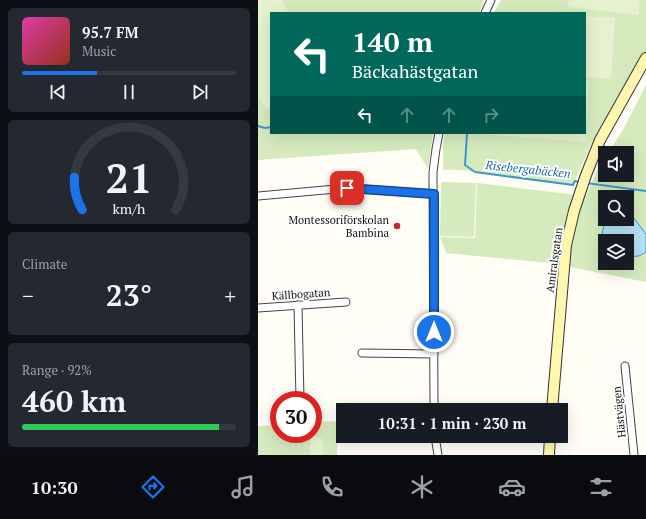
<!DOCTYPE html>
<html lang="en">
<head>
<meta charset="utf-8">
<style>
	:root { --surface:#171b24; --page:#242831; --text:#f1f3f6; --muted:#9ea1a6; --line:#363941; --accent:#1a73e8 }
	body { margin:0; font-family:"PT Serif",serif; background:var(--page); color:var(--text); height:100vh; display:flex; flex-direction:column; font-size:15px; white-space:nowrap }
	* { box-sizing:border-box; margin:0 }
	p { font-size:13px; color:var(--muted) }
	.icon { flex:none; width:22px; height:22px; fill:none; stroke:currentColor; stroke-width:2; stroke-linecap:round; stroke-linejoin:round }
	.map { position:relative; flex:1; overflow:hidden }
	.panel { display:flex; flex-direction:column; gap:8px; padding:8px; background:#0d0f14; width:258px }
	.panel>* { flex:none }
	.guide { position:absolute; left:12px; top:12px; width:316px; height:122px; border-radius:0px; box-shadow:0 4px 16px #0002; background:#00695c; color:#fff; overflow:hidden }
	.tools { position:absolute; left:340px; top:146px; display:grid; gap:8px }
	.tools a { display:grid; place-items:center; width:36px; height:36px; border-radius:0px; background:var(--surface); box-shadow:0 4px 16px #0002; font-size:20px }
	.speed { position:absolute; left:12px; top:391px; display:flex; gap:8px; font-size:20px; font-weight:700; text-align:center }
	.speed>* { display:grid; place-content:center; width:52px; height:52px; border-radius:50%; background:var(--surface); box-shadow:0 4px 16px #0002; line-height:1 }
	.speed .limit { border:6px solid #d22; background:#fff; color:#111 }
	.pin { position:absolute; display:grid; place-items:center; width:34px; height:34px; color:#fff; margin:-17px; border-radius:8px; box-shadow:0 2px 6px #0006 }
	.me { position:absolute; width:44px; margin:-22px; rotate:0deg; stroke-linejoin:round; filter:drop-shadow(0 0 3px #0008) }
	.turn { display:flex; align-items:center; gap:14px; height:84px; padding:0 16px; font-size:18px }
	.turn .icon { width:52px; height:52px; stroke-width:2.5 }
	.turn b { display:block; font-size:28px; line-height:34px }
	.lanes { display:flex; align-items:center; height:38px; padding:0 16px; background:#0003; justify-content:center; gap:20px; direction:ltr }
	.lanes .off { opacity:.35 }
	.big { font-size:30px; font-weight:700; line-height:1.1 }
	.panel .widget { flex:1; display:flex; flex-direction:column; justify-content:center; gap:6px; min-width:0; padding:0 14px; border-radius:6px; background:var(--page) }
	.panel .dial { align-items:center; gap:0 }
	.dial svg { height:104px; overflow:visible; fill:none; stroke:var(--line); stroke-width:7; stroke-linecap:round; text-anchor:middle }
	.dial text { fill:var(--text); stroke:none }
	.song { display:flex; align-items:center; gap:12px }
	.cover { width:48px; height:48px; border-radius:6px; background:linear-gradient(135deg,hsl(320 70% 55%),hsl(10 70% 35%)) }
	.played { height:4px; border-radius:2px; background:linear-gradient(90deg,var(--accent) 35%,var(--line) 35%) }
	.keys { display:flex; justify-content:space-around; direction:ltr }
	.heat { display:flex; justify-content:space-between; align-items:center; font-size:22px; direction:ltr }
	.charge { height:6px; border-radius:3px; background:linear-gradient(90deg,#34c759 92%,var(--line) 0) }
	.trip { position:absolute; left:78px; top:403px; width:232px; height:40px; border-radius:0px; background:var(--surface); box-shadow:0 4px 16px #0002; font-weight:700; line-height:40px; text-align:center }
	.menu { display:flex; height:64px; justify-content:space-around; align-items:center; background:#090b0e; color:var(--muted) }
	.menu .icon { width:28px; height:28px }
	.menu .selected { color:var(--accent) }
	.menu b { font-size:18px; color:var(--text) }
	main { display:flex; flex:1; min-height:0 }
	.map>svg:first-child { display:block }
</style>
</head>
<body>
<main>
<section class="panel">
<div class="widget">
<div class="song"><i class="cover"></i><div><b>95.7 FM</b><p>Music</p></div></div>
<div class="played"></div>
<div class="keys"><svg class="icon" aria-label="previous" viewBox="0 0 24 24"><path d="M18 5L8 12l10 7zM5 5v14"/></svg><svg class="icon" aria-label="pause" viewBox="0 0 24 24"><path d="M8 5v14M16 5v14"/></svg><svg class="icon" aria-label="next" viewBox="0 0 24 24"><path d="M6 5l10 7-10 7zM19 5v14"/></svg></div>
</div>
<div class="widget dial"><svg viewBox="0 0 100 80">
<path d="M14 69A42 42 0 1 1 86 69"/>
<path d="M14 69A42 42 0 0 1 8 44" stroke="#1a73e8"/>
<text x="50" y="56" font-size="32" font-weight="700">21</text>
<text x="50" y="72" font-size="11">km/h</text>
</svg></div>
<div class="widget"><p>Climate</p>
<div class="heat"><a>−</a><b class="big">23°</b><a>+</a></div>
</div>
<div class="widget"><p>Range · 92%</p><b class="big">460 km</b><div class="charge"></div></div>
</section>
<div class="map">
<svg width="388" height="455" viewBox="0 0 388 455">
	<rect width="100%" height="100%" fill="#fffdf5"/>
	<g fill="#d5ebbd" fill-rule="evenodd">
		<path d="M0,0H226L221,13H13V133H175L170,169L158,149L0,160Z"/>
		<path d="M243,0H388V52L334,142L315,185L204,170H185V142L187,133H327V13H236Z"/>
		<path d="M388,85V282L292,263L188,253L182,237L217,238L219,183L328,196L339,171L347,158V175H369V153H350L365,130ZM347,197H369V219H347ZM347,241H369V263H347Z"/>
		<path d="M183,182L218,183L216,237L182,236Z"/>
		<path d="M80,421L79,455H0V426L21,425V434H55V422Z"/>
	</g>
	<g fill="#e6f2cf">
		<path d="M0,0H23L31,13H13V107L9,110L0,96Z"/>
		<path d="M311,0H382L380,15L310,7Z"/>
		<path d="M327,16L357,18L353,79L327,77Z"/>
		<path d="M327,81L331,82L327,142L224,134L327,133Z"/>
		<path d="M56,437H62L65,441L64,455H52V441Z"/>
	</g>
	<path fill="#b9e0f7" stroke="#3f96cf" d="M369,211L372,213L388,234V252L381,256L369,257V241H347V250L343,240L347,219H369Z"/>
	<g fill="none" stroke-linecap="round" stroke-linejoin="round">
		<g stroke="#3f96cf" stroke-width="2">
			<path d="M0,126L7,128L13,127"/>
			<path d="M209,133L207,165L217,172L315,185L317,181L321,182"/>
			<path d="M328,183L388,191"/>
		</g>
		<defs>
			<g id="street">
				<path d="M227,13L233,0"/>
				<path d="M0,196L89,188L175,194"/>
				<path d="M40,305L42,400"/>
				<path d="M0,308L88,302"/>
				<path d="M104,353L176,354"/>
				<path d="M367,366L376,455"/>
				<path d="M100,410H114"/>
				<path d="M176,410L175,172L178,149L181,133"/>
				<path d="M177,436L180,455"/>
			</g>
			<g id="secondary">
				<path d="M294,410L308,245L316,211L328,175L342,140L388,58"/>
				<path d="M291,455L292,436"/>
			</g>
		</defs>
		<use href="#street" stroke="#444" stroke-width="9"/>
		<use href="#secondary" stroke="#333" stroke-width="12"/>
		<use href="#street" stroke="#fff" stroke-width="7"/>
		<use href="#secondary" stroke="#fff6b0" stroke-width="10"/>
	</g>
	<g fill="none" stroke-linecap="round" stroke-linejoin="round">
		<defs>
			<path id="route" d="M89,188L176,194V332"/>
		</defs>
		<use href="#route" stroke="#114b97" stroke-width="10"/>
		<use href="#route" stroke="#1a73e8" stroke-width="7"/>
	</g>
	<circle fill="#c4262e" stroke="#fff" stroke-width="1.5" cx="139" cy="226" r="4"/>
	<g text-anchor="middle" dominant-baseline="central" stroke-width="4" stroke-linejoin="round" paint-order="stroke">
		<g font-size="11" fill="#111" stroke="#fff" text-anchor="end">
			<text x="131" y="220">Montessoriförskolan<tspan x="131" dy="13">Bambina</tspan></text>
		</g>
		<g font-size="11" fill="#111" stroke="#fff">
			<text transform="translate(296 260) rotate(-82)">Amiralsgatan</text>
			<text transform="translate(43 294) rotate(-4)">Källbogatan</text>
			<text transform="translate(361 412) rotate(-96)">Hästvägen</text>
		</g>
		<g font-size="12" font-style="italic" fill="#1768a6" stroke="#fff">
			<text transform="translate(270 169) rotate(6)">Risebergabäcken</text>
		</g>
	</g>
</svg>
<div class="tools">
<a><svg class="icon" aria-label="sound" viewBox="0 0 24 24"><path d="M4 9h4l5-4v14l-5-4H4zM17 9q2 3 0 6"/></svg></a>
<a><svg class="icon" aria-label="search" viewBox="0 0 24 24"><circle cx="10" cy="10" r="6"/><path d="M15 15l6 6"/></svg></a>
<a><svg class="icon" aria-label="layers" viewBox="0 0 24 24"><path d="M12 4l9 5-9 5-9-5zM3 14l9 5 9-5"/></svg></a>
</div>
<div class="speed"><div class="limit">30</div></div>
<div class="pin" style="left:89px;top:188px;background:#d93025"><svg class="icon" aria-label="arrive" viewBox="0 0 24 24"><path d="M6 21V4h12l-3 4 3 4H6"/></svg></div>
<svg class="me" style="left:176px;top:332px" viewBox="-20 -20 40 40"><circle r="17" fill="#1a73e8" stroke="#fff" stroke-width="3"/><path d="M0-11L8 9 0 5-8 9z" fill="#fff"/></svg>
<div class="trip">10:31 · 1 min · 230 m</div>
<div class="guide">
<div class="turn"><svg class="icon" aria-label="left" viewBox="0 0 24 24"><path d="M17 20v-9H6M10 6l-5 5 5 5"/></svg><div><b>140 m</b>Bäckahästgatan</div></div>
<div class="lanes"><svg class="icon" aria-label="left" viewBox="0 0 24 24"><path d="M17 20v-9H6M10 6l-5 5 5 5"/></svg><svg class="icon off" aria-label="ahead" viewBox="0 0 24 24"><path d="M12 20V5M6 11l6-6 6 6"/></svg><svg class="icon off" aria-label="ahead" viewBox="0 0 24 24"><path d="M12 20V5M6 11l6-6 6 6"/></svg><svg class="icon off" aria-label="right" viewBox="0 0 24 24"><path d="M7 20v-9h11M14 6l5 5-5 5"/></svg></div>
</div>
</div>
</main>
<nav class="menu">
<b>10:30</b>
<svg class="icon selected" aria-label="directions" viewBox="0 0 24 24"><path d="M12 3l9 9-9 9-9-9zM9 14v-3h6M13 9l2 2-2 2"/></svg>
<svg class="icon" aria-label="music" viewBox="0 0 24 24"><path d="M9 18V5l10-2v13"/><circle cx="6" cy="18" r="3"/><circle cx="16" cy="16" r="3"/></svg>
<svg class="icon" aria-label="phone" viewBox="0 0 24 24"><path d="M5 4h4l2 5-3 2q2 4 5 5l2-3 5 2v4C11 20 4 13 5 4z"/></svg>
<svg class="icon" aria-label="climate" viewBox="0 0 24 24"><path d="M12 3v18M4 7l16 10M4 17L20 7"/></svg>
<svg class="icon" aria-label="car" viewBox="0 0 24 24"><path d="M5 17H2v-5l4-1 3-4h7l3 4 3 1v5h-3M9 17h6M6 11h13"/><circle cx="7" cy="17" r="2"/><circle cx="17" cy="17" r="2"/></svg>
<svg class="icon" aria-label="filters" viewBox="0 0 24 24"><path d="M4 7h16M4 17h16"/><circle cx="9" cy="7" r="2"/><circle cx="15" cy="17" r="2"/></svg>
</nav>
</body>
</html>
